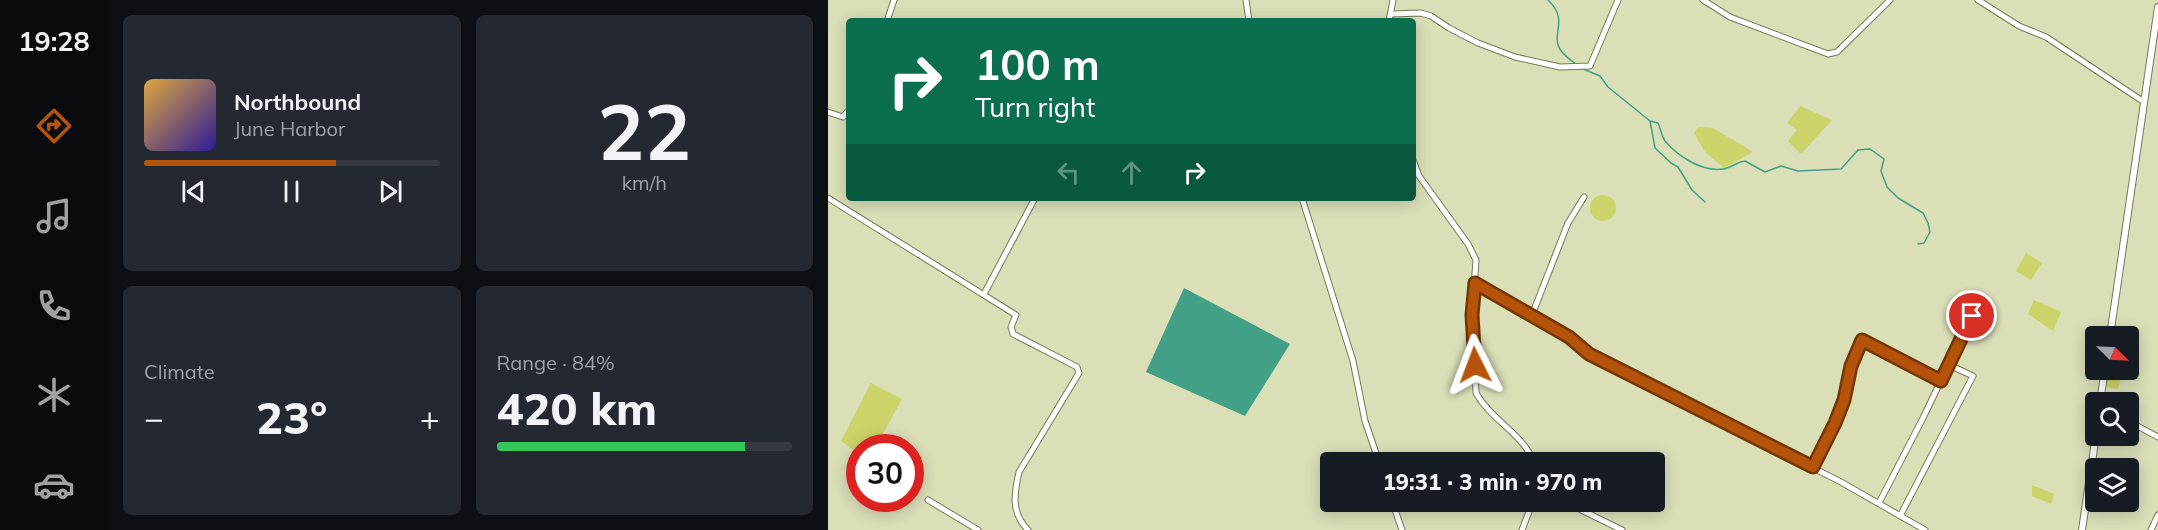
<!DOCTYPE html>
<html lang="en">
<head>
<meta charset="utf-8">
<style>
	:root { --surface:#171b24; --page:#242831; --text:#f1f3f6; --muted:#9ea1a6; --line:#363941; --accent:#b45309 }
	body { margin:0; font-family:Mulish,sans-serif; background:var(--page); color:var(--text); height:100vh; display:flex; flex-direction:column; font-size:22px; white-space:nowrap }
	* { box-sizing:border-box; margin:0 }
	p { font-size:20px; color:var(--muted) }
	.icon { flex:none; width:33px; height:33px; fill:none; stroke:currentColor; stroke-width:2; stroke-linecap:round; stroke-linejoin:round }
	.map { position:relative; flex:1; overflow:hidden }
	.details { display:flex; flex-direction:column; gap:15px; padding:15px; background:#0d0f14; width:720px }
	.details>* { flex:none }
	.banner { position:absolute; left:18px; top:18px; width:570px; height:183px; border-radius:6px; box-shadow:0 3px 15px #0003; background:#0b6e4f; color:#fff; overflow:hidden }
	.needle { width:39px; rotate:114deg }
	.fabs { position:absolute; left:1257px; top:326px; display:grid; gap:12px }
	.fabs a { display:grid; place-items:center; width:54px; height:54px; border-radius:6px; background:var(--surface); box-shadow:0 3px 15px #0003; font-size:30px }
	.speed { position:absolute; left:18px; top:434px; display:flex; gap:12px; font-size:30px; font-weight:700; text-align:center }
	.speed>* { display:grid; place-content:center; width:78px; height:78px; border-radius:50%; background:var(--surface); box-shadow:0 3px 15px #0003; line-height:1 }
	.speed .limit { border:9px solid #d22; background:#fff; color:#111 }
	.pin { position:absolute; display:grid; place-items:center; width:51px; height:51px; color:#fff; margin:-26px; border:3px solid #fff; border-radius:50%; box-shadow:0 2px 6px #0007 }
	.me { position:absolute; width:66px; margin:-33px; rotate:357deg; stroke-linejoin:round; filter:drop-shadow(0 0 4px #0008) }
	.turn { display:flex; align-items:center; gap:21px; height:126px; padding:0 30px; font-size:27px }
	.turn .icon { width:78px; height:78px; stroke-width:2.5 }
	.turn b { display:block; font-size:42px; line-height:51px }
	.lanes { display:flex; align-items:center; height:57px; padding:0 30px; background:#0003; justify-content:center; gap:30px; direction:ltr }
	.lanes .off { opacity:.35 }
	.big { font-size:45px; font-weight:800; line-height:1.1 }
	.details .widget { flex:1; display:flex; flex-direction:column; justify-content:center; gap:9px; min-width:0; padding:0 21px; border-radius:9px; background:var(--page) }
	.details .dial { align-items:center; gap:0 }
	.dial b { font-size:78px; line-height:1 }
	.song { display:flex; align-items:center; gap:18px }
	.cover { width:72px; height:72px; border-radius:9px; background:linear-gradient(135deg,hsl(40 70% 55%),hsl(250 70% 35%)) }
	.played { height:6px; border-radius:3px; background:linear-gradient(90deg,var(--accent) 65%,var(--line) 65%) }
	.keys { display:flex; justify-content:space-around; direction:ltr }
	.heat { display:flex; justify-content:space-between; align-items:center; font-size:33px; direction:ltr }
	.charge { height:9px; border-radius:4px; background:linear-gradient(90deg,#34c759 84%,var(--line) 0) }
	.details .tiles { flex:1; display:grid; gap:15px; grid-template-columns:repeat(2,1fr) }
	.trip { position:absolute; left:492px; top:452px; width:345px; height:60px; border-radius:6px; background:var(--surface); box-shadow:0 3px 15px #0003; font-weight:800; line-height:60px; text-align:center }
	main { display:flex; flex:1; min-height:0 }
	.dock { display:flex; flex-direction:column; width:108px; justify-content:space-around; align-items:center; background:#090b0e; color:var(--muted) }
	.dock .icon { width:42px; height:42px }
	.dock .current { color:var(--accent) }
	.dock b { font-size:27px; color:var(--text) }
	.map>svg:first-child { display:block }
</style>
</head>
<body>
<main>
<nav class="dock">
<b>19:28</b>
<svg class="icon current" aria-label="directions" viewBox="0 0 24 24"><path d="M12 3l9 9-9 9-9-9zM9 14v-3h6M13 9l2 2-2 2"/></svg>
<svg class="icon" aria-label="music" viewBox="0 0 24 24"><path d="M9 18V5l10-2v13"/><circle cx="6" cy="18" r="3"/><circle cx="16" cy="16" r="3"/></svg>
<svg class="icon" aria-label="phone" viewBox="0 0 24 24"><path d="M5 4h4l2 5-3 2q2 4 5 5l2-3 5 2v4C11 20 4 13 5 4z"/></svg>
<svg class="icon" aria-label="climate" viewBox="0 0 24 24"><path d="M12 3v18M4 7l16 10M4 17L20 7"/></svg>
<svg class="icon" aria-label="car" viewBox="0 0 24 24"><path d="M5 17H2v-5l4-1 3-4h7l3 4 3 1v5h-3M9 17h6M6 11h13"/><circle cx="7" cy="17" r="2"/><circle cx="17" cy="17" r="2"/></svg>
</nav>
<section class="details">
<div class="tiles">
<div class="widget">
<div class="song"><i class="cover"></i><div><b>Northbound</b><p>June Harbor</p></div></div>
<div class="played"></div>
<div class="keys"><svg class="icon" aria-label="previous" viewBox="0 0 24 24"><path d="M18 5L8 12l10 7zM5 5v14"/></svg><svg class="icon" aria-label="pause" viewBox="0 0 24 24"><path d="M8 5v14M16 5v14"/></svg><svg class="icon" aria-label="next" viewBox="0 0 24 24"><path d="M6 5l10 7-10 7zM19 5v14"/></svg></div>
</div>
<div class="widget dial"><b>22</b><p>km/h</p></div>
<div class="widget"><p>Climate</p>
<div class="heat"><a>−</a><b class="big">23°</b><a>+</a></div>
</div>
<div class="widget"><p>Range · 84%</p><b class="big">420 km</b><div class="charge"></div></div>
</div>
</section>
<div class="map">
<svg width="1330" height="530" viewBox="0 0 1330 530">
	<rect width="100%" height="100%" fill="#dadfb8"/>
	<g fill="#cbd468">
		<path d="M972,106L1004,120L973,154L960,141L969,130L959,123Z"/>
		<path d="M870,127L885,128L925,152L896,168L877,152L866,133Z"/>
		<circle cx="775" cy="208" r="13"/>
		<path d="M1198,253L1214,263L1203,280L1188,271Z"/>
		<path d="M1206,300L1233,312L1225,331L1200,314Z"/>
		<path d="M1281,369H1295L1290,389L1278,387Z"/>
		<path d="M43,383L74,399L57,430L46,447H32L31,454L13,441Z"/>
		<path d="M1204,485L1226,494L1223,504L1204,496Z"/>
	</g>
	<path fill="#42a087" d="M356,288L462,344L417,416L318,372Z"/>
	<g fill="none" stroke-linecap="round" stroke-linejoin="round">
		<g stroke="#42a087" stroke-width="1.5">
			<path d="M720,0C743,22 720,35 734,52C738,57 744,61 749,65"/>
			<path d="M755,69L772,76L780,87L822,121L827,148L843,163L850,167L864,190L877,202"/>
			<path d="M822,121L830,123C833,129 833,135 837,141C850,156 873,172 895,169C903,168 909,162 917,161L937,172L953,166L970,171L1013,169L1030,150L1042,149L1056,159L1053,171L1059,187L1070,198L1095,213L1100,223L1102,232L1096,243L1090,244"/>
		</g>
		<defs>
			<g id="minor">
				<path d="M418,0L421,21"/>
				<path d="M875,0L902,17L1000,54L1009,52L1062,0"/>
				<path d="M1150,0L1191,26L1218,37L1316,102"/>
				<path d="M563,14L593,13L603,16L621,28L650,43L687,57L732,67L762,66L790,0"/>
				<path d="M59,21L66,0"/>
				<path d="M561,21L565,0"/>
				<path d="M0,112L15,117L21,110"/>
				<path d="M585,160L591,176L640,244L648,260L644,315L648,393C663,420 695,434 706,462"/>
				<path d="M0,198L188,315L183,327L185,334L249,367L251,373L191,472C186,494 183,513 200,530"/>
				<path d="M474,198L525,361L537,421L551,462"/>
				<path d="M647,283L741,337L761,354L1013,482L1097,530"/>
				<path d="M156,294L207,198"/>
				<path d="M704,315L740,223L756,197"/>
				<path d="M1300,421L1330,437"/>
				<path d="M985,467L1007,424L1016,400L1023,366L1034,340L1113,381"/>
				<path d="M100,500L150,530"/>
				<path d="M564,501L574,530"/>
				<path d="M735,501L794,530"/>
				<path d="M1051,503L1095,418L1144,316"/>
				<path d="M1072,516L1145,376L1121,365"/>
				<path d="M694,530L705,501"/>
				<path d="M1323,530L1330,515"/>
			</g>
			<g id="tertiary">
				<path d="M1282,336L1330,7"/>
				<path d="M1272,402L1277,369"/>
				<path d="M1254,530L1268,435"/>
			</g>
		</defs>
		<use href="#minor" stroke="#767a56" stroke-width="7"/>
		<use href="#tertiary" stroke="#767a56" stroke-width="8"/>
		<use href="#minor" stroke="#fff" stroke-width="5"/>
		<use href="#tertiary" stroke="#fff" stroke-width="6"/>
	</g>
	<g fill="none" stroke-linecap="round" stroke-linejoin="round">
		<defs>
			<path id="route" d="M647,365L644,315L647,283L741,337L761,354L985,467L1007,423L1016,400L1023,366L1034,340L1113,381L1144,316"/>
		</defs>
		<use href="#route" stroke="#753606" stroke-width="15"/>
		<use href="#route" stroke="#b45309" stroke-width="10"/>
	</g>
</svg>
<div class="fabs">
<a><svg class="needle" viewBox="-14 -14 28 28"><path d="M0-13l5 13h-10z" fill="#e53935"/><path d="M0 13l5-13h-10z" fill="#9ea1a6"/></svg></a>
<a><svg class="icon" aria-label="search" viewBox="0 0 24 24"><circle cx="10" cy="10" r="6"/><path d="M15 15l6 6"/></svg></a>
<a><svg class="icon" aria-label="layers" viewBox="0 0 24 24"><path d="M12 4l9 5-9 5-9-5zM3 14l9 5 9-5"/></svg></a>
</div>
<div class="speed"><div class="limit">30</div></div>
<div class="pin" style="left:1144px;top:316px;background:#d93025"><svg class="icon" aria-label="arrive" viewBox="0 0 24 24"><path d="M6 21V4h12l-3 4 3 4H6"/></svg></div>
<svg class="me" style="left:647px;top:365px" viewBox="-20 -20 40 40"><path d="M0-17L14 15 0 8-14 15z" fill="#b45309" stroke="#fff" stroke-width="4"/></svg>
<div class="trip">19:31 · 3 min · 970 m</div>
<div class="banner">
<div class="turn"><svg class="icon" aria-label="right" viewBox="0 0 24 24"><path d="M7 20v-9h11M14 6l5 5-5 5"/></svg><div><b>100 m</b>Turn right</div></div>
<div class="lanes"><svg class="icon off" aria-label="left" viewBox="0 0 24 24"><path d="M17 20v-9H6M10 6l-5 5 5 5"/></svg><svg class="icon off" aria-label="ahead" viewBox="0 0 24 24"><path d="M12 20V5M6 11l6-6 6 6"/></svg><svg class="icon" aria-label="right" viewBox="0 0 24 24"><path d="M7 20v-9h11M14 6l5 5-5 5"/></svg></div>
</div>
</div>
</main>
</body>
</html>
